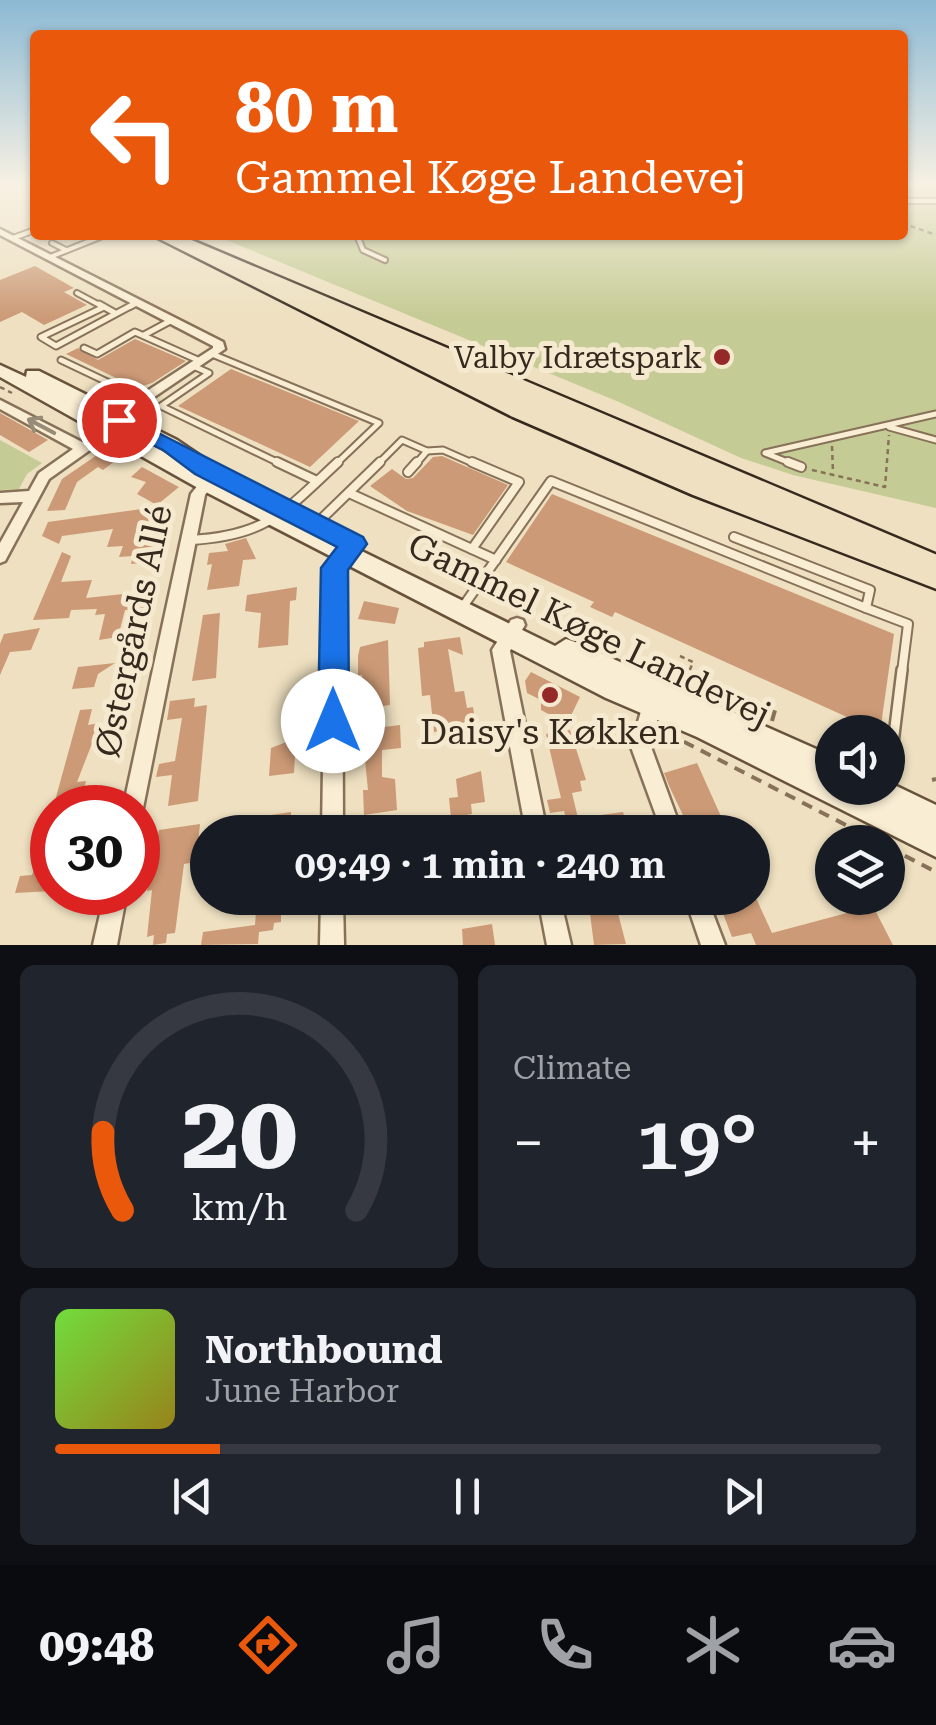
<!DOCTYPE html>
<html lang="en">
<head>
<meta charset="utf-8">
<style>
	:root { --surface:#171b24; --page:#20242c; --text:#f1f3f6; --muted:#9ea1a6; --line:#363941; --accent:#ea580c }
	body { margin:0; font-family:"Roboto Serif",serif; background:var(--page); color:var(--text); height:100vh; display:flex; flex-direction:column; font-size:38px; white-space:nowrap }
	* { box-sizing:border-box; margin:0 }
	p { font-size:32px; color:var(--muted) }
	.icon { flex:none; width:55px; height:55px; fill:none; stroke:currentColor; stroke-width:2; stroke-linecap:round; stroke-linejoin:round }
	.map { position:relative; height:945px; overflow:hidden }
	.details { display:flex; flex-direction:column; gap:20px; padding:20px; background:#0d0f14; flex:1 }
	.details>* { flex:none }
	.hud { position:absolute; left:30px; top:30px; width:878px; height:210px; border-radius:10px; box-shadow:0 2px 8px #0004; background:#ea580c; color:#fff; overflow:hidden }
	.buttons { position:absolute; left:815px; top:715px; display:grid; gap:20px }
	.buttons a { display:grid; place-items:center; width:90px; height:90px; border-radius:50%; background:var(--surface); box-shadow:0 2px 8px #0004; font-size:50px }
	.speed { position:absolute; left:30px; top:785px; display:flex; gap:20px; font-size:50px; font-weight:700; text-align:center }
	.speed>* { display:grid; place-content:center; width:130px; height:130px; border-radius:50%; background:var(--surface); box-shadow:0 2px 8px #0004; line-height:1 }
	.speed .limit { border:15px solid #d22; background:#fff; color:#111 }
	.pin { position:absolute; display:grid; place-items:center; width:85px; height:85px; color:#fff; margin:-42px; border:5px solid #fff; border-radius:50%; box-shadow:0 2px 10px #0007 }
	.me { position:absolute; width:110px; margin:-55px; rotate:0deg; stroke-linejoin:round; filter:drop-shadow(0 0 8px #0008) }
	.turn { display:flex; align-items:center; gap:35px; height:210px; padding:0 40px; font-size:45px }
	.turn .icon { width:130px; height:130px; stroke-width:2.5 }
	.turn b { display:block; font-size:70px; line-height:85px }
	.big { font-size:75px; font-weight:600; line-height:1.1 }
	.details .widget { flex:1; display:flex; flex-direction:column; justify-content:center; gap:15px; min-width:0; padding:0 35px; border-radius:15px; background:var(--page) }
	.details .dial { align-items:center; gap:0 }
	.dial svg { height:260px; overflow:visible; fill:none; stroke:var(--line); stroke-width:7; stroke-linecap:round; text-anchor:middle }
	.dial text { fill:var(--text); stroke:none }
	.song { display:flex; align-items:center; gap:30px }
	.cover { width:120px; height:120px; border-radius:15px; background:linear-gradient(135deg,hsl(100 70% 55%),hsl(50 70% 35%)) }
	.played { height:10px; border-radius:5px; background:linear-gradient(90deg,var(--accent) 20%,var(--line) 20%) }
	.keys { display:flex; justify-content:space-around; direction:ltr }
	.heat { display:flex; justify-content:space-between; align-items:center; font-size:55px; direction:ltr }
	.details .tiles { flex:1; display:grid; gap:20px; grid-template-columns:1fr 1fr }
	.widget:last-child { grid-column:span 2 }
	.trip { position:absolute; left:190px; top:815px; width:580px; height:100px; border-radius:50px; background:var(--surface); box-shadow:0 2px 8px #0004; font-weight:600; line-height:100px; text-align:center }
	.tabs { display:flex; height:160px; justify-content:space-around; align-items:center; background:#090b0e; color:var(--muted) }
	.tabs .icon { width:70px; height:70px }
	.tabs .selected { color:var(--accent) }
	.tabs b { font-size:45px; color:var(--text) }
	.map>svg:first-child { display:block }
</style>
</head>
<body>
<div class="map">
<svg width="936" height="945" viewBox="0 0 936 945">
	<rect width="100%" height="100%" fill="#eee0c0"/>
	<g fill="#c5cb94">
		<path d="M903,186H936V508L793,475L741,458L619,402L214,235H902Z"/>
		<path d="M0,440L42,463L27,474L19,489L0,490Z"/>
	</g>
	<g fill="#cc9a76">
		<path d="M35,266L74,288L64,292L87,305L44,325L22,312L0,322V280Z"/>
		<path d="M135,339L186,361L152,383L137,388L66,354L78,348L98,360Z"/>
		<path d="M231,369L359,421L310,467L178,406Z"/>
		<path d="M0,413L48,440L29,452L0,435Z"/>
		<path d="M100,453L115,461L103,470L98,467L77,482L65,510L47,511L62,479Z"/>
		<path d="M442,456L508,485L473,535L407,511L370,486L392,469L406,479L413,478L433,457Z"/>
		<path d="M142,467L175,485L179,487L157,505L137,494L146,482L131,477Z"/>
		<path d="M552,494L894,634L880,732L615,612L612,617L590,607L594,602L506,562Z"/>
		<path d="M156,507L152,533L164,531L158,553L152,554L150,562L131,564L133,556L119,557L123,546L107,547L113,529L62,536L59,544L42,536L48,522Z"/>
		<path d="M246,538L256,559L243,560L239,586L207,590L212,564L207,565L209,553L228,551L225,544Z"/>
		<path d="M62,552L71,556L61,582L92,580L86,598L151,591L148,607L125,610L118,637L99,640L105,614L95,615L97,609L71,610L69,618L33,620Z"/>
		<path d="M297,587L296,600L290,601L288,645L258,648L261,613L245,611L247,595Z"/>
		<path d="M364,601L399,608L395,624L358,619Z"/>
		<path d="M220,613L216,678L192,681L203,615Z"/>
		<path d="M40,628L31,650L10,652L0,675V644L4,634Z"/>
		<path d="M460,637L463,655L448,649L455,692L464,691L467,708L473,707L476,726L434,732L430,695L422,696L418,648L424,647V642Z"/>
		<path d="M388,640L390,705L383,706L384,727L400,725L401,748L382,750V777L395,779L397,810L364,815L363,790H368L362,730L369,729L368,696L364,697L362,675H358V656L360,647Z"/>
		<path d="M115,663L98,674L94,687L72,689L78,667Z"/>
		<path d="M531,672L580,697L567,724L541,710V700L527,693L525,681Z"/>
		<path d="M195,698L194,707L207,705L198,801L168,806L172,775L156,777L159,764L175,761L182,718L167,720L170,701Z"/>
		<path d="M92,709L88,725L100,723L77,782L86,781L80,808H53L80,710Z"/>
		<path d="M570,730L586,780L580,781L582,791L572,793L578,818L623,812L629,832H569L564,811L550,813L547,800L561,798L546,734Z"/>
		<path d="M289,741L301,750L295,756L294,773L269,776L271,748Z"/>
		<path d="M697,763L728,832H691L670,788L664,773Z"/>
		<path d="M481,771L485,802L471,804L472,814L451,818L449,798L458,797L456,779Z"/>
		<path d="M291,812V820L303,818L302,832H262L264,816Z"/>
		<path d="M200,824L196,862L184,864L175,933L167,934L166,943L153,945L154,935L147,937L152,890L147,891L159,830Z"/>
		<path d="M52,857V891L15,893L20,876L32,875L38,859Z"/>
		<path d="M257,898H290L289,909L281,910V922L274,923L273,930L259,932L258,944L201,945L203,932L255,925Z"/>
		<path d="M588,898H614L626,944L594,945Z"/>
		<path d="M717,898H756L772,933L873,906L893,945H756L751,933L732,937Z"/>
		<path d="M492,924L495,945H463L462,929Z"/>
	</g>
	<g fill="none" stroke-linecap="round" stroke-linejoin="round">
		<defs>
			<g id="service-far3">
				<path d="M902,201H936"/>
				<path d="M357,235L363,250L385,260"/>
				<path d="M13,238L35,230"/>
				<path d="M52,243L66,250"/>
				<path d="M50,257L105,235"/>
				<path d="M77,293L103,307"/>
				<path d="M130,307L137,303"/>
			</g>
			<g id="service-far2">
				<path d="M99,304L115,313"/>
				<path d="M104,307L41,337L56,346L134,304"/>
				<path d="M144,335L172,320"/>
				<path d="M84,348L97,354L135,332L200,361"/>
				<path d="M212,354L379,423L335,465"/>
				<path d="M61,360L143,399"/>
				<path d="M193,366L209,373L161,406L283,465"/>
				<path d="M889,427L936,440"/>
				<path d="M427,451L443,450L477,465"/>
				<path d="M377,465L402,440L427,451L415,465"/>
				<path d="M795,465L765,453L936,414"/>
			</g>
			<g id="service-far1">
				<path d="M277,462L317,481"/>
				<path d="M472,462L519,482L472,549"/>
				<path d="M788,462L801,467"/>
				<path d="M408,472L417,462"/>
				<path d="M349,493L496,560"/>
				<path d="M307,533L380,462"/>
				<path d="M190,540C267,536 284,512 338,462"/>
				<path d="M462,608L551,481L866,608L870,590L734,537"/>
				<path d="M866,608L908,624L902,672"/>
			</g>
			<path id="service" d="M888,784L902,670"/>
			<g id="minor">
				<path d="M0,229L223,342L225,349L132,412L114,433L49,479L5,561L0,563V543L23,502L0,503V493L29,491L39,473L73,449L0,409V400L82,442L104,427L124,406L213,348V346L0,235Z"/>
				<path d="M213,470L220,475L205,495L143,808L138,816V808H123L191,494L208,472Z"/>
				<path d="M354,538L359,540L362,544L342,570L343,832H322L326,568L349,540Z"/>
				<path d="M517,618L523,620L525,625L510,651L547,832H526L492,650L511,620Z"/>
				<path d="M652,695L659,698L661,704L651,747L682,832H662L631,747L643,704L645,698Z"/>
				<path d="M105,892H127L117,945H93Z"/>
				<path d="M321,898H343L344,945H320Z"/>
				<path d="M538,898H560L571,945H547Z"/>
				<path d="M685,898H707L725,945H701Z"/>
			</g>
			<path id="secondary" d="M0,365L26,377L27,371H39L177,440L220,469L223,474L217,480L555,646L566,639L575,642L832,756V788H888V782L936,805V857L697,737L606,698L198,488L0,377ZM72,402L163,450L175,458Z"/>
		</defs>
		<use href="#service-far3" stroke="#877158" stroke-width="8"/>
		<use href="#service-far2" stroke="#877158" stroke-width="9"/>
		<use href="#service-far1" stroke="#877158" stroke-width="12"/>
		<use href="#service" stroke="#877158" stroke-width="14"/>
		<use href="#minor" stroke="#877158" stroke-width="5"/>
		<use href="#secondary" stroke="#68523c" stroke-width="5"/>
		<g stroke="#877158" stroke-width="2.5" stroke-dasharray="5 4" stroke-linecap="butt">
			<path d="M902,223L936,235"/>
			<path d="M0,387L12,393"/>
			<path d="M832,446L833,473"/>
			<path d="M812,470L885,487L889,435"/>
			<path d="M680,656L693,662L689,672"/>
		</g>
		<g stroke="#877158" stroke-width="4" stroke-dasharray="11 8" stroke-linecap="butt">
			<path d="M684,684L690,670"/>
			<path d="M772,721L777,703"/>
			<path d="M667,733L879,842"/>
			<path d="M932,780L936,779"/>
			<path d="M888,847L936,872"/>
		</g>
		<use href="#service-far3" stroke="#f9edd3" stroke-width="4"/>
		<use href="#service-far2" stroke="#f9edd3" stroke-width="5"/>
		<use href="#service-far1" stroke="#f9edd3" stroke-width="8"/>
		<use href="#service" stroke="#f9edd3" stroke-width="9"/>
		<use href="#minor" fill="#f9edd3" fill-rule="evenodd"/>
		<use href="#secondary" fill="#f9edd3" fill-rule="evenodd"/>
		<g stroke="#36291d" stroke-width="2.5">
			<path d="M149,235L512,418L692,496L936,590"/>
			<path d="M183,235L936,553"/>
		</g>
	</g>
	<defs><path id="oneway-shaft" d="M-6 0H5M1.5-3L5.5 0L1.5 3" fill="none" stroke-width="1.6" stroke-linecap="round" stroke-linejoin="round" transform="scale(2.5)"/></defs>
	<use stroke="#988b78" href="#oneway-shaft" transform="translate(41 426) rotate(-152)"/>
	<linearGradient id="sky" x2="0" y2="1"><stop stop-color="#8cb9d4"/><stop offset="0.58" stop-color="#f7f1e3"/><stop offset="1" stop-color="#f7f1e3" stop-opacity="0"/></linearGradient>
	<rect width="936" height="318" fill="url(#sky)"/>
	<path fill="#1a73e8" stroke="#114b97" stroke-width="2.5" d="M119,413L363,537L367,544L348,570L349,721L344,732L333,736L322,732L318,721L321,568L337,547L195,474L163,450L112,425L109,420L112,415Z"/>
	<g fill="#952929" stroke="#f5ead0" stroke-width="4">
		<circle cx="722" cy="357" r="10"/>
		<circle cx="550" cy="695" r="10"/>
	</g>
	<g text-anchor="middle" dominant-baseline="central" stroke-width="10" stroke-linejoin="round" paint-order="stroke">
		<g font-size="30" fill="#36291d" stroke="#f5ead0" text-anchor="end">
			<text x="702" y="357">Valby Idrætspark</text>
		</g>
		<g font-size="35" fill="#36291d" stroke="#f5ead0">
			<text transform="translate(589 630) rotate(26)">Gammel Køge Landevej</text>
			<text transform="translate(134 631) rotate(-78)">Østergårds Allé</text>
		</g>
		<g font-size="35" fill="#36291d" stroke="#f5ead0">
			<text x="550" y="732">Daisy's Køkken</text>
		</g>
	</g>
</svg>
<div class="buttons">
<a><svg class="icon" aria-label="sound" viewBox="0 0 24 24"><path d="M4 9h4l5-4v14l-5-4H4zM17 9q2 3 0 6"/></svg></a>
<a><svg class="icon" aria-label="layers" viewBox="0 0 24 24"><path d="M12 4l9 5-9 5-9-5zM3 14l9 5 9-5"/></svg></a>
</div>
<div class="speed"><div class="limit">30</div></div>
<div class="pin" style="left:119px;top:420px;background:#d93025"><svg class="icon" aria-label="arrive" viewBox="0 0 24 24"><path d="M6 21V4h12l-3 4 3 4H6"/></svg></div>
<svg class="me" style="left:333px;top:721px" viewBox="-20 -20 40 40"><circle r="19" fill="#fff"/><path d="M0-13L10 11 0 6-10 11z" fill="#1a73e8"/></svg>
<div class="trip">09:49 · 1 min · 240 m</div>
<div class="hud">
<div class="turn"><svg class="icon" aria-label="left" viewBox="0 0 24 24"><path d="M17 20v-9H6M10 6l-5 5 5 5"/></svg><div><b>80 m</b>Gammel Køge Landevej</div></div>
</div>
</div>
<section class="details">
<div class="tiles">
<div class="widget dial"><svg viewBox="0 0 100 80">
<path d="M14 69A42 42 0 1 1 86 69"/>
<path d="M14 69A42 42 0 0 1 8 45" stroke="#ea580c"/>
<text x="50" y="56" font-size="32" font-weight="700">20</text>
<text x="50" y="72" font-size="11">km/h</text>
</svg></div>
<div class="widget"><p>Climate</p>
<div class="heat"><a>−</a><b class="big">19°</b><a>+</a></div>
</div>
<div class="widget">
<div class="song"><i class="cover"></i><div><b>Northbound</b><p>June Harbor</p></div></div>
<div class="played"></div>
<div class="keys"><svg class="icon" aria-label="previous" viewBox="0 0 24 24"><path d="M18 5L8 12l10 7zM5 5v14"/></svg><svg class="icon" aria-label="pause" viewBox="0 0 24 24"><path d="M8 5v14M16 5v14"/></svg><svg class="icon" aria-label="next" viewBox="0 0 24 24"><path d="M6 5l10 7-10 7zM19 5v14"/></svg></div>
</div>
</div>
</section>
<nav class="tabs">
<b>09:48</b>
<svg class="icon selected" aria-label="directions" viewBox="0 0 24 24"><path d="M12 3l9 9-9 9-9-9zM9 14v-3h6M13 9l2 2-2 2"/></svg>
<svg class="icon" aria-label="music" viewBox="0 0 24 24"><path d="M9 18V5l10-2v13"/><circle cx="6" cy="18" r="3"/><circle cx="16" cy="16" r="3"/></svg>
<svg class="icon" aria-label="phone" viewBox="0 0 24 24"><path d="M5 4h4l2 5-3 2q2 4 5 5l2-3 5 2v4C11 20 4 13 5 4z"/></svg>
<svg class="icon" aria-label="climate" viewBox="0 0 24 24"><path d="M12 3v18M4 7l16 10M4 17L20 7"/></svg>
<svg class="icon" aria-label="car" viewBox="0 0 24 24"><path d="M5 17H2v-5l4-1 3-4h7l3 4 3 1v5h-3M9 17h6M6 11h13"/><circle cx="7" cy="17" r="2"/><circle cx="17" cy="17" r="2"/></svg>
</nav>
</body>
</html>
